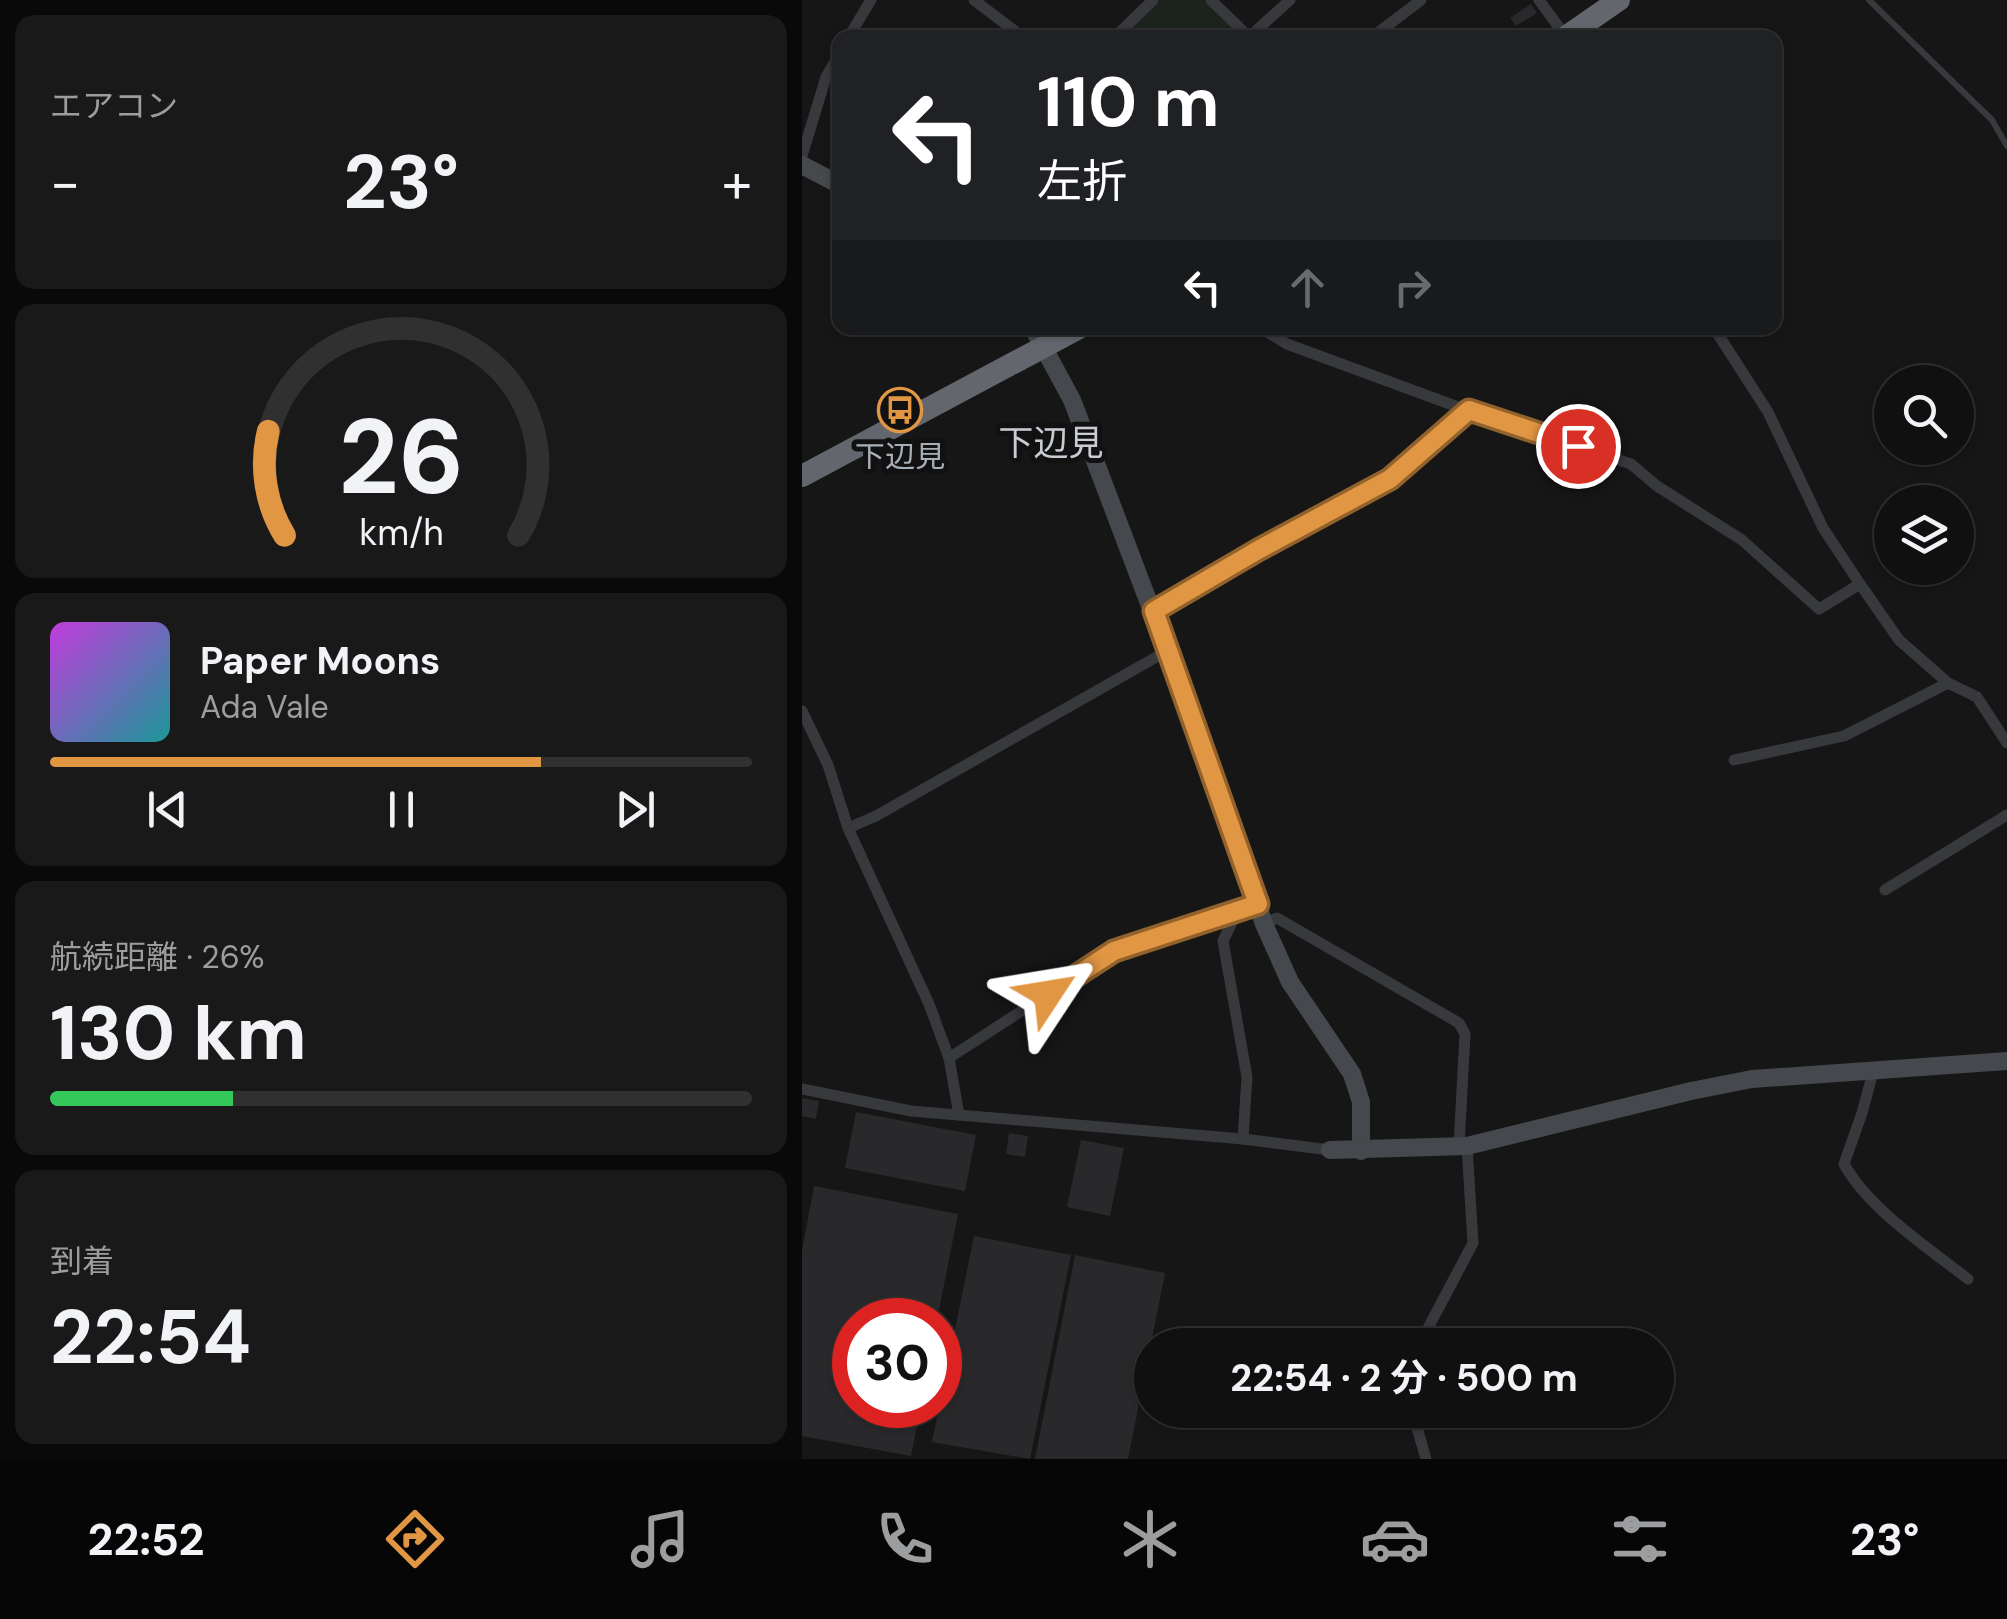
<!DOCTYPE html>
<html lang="ja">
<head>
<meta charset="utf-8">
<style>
	:root { --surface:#101011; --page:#19191a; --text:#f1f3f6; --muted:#9c9d9f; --line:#303031; --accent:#e19644 }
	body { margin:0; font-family:"DM Sans","Noto Sans JP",sans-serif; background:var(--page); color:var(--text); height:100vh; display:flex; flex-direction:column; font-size:38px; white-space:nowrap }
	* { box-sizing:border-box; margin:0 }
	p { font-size:32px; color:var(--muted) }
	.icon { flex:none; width:55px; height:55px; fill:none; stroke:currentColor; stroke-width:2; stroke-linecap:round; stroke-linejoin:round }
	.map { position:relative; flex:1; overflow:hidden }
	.side { display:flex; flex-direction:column; gap:15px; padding:15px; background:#090909; width:802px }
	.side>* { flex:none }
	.banner { position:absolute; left:30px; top:30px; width:950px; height:305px; border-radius:20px; box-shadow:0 2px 8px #0004,0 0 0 2px var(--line); background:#202124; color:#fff; overflow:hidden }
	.buttons { position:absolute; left:1072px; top:365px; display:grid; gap:20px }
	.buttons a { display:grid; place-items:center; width:100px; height:100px; border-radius:50%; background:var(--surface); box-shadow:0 2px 8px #0004,0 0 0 2px var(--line); font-size:50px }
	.speed { position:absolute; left:30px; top:1298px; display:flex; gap:20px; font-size:50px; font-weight:700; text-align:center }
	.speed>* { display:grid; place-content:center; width:130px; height:130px; border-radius:50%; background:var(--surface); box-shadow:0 2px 8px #0004,0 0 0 2px var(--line); line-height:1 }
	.speed .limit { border:15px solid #d22; background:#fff; color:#111 }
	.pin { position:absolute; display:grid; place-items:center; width:85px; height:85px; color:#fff; margin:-42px; border:5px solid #fff; border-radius:50%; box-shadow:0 2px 10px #0007 }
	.me { position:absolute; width:110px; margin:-55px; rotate:57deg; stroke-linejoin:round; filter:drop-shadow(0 0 8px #0008) }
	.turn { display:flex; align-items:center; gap:35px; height:210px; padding:0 40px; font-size:45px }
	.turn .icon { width:130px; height:130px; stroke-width:2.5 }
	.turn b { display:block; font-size:70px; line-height:85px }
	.lanes { display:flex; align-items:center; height:95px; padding:0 40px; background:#0003; justify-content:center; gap:50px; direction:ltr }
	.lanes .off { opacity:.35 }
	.big { font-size:75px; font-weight:700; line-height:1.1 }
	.side .widget { flex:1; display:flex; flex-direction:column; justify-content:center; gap:15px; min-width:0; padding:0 35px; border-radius:20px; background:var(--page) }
	.side .dial { align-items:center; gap:0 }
	.dial svg { height:260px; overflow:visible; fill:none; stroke:var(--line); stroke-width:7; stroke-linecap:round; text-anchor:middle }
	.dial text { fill:var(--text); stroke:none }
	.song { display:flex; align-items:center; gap:30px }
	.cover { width:120px; height:120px; border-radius:15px; background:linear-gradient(135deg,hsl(290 70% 55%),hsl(180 70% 35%)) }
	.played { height:10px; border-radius:5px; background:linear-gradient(90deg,var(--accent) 70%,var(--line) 70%) }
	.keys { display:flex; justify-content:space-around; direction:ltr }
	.heat { display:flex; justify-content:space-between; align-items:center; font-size:55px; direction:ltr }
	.charge { height:15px; border-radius:8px; background:linear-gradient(90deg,#34c759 26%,var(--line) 0) }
	.trip { position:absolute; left:332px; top:1328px; width:540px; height:100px; border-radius:50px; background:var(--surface); box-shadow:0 2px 8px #0004,0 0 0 2px var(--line); font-weight:700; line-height:100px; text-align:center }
	.tab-bar { display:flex; height:160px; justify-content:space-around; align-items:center; background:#060607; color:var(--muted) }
	.tab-bar .icon { width:70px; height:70px }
	.tab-bar .selected { color:var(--accent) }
	.tab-bar b { font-size:45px; color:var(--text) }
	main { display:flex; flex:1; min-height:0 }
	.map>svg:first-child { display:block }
</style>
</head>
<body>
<main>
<section class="side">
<div class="widget"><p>エアコン</p>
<div class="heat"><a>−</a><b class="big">23°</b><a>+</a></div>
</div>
<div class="widget dial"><svg viewBox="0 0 100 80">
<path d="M14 69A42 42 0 1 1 86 69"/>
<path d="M14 69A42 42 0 0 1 9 37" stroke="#e19644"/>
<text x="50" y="56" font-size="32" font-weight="700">26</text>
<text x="50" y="72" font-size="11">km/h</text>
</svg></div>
<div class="widget">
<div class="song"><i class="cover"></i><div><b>Paper Moons</b><p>Ada Vale</p></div></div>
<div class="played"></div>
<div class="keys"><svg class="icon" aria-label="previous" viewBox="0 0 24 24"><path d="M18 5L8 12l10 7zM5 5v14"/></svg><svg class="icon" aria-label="pause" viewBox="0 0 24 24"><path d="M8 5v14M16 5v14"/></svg><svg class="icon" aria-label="next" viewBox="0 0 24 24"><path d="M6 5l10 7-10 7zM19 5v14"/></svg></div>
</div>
<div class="widget"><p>航続距離 · 26%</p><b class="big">130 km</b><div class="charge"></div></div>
<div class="widget"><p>到着</p><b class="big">22:54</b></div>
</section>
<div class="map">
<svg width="1205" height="1459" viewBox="0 0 1205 1459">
	<rect width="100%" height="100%" fill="#161617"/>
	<path fill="#1c221c" d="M351,0H409L449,38H312Z"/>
	<g fill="#29292b">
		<path d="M729,4L735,13L714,26L708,18Z"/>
		<path d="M0,1098L17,1101L14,1119L0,1116Z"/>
		<path d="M54,1112L174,1135L163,1191L43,1168Z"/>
		<path d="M207,1133L226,1136L223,1157L204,1154Z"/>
		<path d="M279,1140L322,1148L308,1216L265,1207Z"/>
		<path d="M12,1186L156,1214L135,1320H52V1405H119L109,1456L0,1436V1251Z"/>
		<path d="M172,1236L269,1255L228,1459L130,1442Z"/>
		<path d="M273,1255L363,1273L326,1459H233Z"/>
	</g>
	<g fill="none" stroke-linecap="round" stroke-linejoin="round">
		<path stroke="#37393c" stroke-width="6" d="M1067,0L1190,120L1205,146"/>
		<g stroke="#37393c" stroke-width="11">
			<path d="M172,0L222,38"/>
			<path d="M409,0L448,38"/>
			<path d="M737,0L764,37"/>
			<path d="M447,37L488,0"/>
			<path d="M46,38L69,0"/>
			<path d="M312,38L351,0"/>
			<path d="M569,38L619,0"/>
			<path d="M0,156L24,77L38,53"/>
			<path d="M459,328L485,344L667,411L829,464L855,486L940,540L1017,609L1058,584"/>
			<path d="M912,328L966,412L1021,528L1058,584L1097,640L1146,683L1175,697L1205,743"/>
			<path d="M352,611C387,591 422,569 457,549C533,508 608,475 667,411"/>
			<path d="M0,711L26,765L46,828L127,1004L147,1058L157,1115"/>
			<path d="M932,760L1042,736L1146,683"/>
			<path d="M46,828L74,816L365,651"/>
			<path d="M1083,890L1205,815"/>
			<path d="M462,924L475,918L657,1023L663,1034L657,1146"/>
			<path d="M147,1058L312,951L434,914"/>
			<path d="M1071,1072L1060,1113L1042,1164C1067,1209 1125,1247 1166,1279"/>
			<path d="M0,1089L109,1111L441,1139L528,1150"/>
			<path d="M441,1139L445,1077L421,941L434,914L456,904"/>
			<path d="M617,1345L671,1243L665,1146"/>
			<path d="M610,1410L624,1459"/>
		</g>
		<g stroke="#45484c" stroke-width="18">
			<path d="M0,165L38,185"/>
			<path d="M231,328L270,400L414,780L462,924L488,982L550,1074L559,1102V1151"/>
			<path d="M528,1150L665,1146L889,1091L950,1079L1205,1061"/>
		</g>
		<g stroke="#63676d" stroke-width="22">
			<path d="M762,38L817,0"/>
			<path d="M0,476L277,328"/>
		</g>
	</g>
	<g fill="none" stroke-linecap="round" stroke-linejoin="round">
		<defs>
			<path id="route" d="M246,994L312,951L456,904L352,611L456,550L588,479L667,410L776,446"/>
		</defs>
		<use href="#route" stroke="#92622c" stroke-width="25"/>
		<use href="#route" stroke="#e19644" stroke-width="18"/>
	</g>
	<defs>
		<symbol id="bus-ring" viewBox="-11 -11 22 22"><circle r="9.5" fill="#111112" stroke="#e19644" stroke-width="1.5"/><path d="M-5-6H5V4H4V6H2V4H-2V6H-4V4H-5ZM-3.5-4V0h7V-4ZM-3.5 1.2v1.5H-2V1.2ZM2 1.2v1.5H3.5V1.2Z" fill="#e19644"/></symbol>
	</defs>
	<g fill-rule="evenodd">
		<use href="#bus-ring" x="73" y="385" width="50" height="50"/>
	</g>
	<g text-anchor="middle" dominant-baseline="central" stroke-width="10" stroke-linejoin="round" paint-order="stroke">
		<g font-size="30" fill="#a9afb6" stroke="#111112">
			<text x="98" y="456">下辺見</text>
		</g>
		<g font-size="35" fill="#c9cdd3" stroke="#111112">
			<text x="249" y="443">下辺見</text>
		</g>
	</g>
</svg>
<div class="buttons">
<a><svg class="icon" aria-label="search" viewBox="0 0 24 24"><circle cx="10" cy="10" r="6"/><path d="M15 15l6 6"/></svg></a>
<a><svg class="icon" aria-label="layers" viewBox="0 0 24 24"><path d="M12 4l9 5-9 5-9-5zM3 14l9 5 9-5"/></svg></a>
</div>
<div class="speed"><div class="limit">30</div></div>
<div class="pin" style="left:776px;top:446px;background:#d93025"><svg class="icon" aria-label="arrive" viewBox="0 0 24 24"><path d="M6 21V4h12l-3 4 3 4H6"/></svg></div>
<svg class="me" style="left:246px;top:994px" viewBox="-20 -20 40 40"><path d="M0-17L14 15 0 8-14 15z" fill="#e19644" stroke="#fff" stroke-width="4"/></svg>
<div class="trip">22:54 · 2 分 · 500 m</div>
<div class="banner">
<div class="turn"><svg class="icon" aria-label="left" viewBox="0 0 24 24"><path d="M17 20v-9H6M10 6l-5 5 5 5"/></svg><div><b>110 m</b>左折</div></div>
<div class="lanes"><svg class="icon" aria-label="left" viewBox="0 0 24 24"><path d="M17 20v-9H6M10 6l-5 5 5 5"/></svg><svg class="icon off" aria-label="ahead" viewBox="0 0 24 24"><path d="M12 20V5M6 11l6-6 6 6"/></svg><svg class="icon off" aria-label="right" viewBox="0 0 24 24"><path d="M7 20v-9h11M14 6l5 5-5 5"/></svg></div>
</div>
</div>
</main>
<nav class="tab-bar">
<b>22:52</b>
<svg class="icon selected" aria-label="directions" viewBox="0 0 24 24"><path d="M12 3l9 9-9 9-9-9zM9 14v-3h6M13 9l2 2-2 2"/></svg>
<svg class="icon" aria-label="music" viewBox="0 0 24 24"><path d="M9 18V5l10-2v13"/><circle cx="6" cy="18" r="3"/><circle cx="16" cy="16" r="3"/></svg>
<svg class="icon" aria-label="phone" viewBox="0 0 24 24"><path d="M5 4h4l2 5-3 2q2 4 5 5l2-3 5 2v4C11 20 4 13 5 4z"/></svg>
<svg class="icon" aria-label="climate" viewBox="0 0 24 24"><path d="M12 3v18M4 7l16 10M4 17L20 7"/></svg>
<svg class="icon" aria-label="car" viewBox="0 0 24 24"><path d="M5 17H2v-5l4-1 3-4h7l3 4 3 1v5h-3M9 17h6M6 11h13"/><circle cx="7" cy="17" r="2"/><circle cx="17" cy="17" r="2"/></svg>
<svg class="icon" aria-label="filters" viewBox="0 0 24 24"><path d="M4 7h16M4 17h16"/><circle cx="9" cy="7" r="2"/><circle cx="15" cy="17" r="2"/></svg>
<b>23°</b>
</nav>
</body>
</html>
